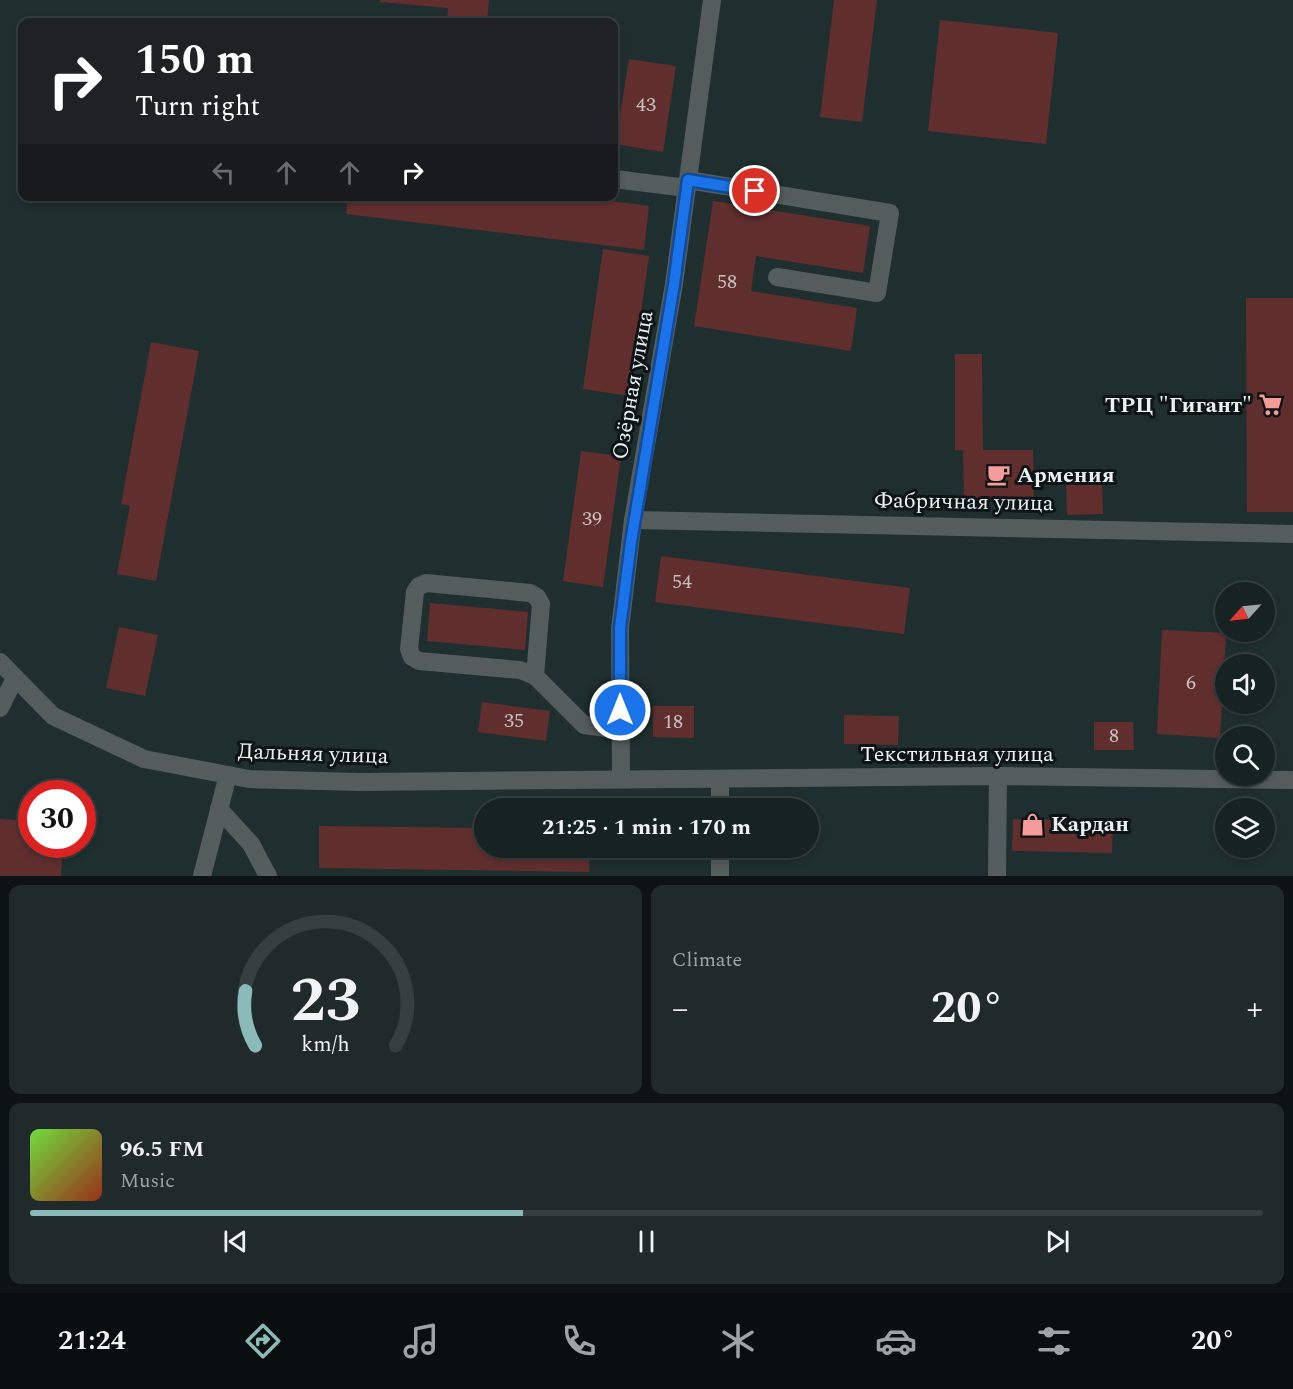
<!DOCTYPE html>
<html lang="en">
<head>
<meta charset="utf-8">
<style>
	:root { --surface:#172222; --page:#202a2a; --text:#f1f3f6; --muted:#9ea4a5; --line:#363f40; --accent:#8bbbb9 }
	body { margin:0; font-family:Spectral,serif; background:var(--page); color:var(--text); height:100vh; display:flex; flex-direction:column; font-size:22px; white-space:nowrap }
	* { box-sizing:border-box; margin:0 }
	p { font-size:20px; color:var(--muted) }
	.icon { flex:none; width:33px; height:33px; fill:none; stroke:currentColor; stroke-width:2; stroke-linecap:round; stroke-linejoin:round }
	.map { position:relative; height:876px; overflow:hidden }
	.drawer { display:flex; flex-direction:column; gap:9px; padding:9px; background:#0d1313; flex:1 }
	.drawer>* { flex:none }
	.banner { position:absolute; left:18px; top:18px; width:600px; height:183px; border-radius:12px; box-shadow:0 3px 9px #0003,0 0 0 2px var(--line); background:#202124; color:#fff; overflow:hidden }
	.needle { width:39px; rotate:243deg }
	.controls { position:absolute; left:1215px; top:582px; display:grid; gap:12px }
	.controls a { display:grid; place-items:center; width:60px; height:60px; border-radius:50%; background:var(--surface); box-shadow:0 3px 9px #0003,0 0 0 2px var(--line); font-size:30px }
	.speed { position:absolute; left:18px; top:780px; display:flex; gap:12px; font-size:30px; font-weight:700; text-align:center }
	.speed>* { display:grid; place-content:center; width:78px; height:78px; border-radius:50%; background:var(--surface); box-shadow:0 3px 9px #0003,0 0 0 2px var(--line); line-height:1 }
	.speed .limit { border:9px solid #d22; background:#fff; color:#111 }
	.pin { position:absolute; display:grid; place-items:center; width:51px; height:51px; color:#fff; margin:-26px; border:3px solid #fff; border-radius:50%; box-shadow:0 2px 6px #0007 }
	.me { position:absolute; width:66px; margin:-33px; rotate:0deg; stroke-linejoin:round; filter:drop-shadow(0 0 4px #0008) }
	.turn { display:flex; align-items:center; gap:21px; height:126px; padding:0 18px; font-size:27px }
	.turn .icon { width:78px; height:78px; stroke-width:2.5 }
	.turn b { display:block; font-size:42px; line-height:51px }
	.lanes { display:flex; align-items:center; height:57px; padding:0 18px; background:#0003; justify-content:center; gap:30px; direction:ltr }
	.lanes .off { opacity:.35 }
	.big { font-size:45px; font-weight:700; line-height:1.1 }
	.drawer .card { flex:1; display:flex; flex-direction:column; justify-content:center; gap:9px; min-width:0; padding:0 21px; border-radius:12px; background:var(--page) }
	.drawer .dial { align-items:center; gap:0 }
	.dial svg { height:156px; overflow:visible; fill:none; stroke:var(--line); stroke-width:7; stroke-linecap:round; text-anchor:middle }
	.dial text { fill:var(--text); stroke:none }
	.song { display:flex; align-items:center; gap:18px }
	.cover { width:72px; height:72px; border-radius:9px; background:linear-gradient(135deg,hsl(100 70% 55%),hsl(10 70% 35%)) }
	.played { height:6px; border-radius:3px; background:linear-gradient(90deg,var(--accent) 40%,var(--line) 40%) }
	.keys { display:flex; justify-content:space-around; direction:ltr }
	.heat { display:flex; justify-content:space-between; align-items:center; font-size:33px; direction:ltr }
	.drawer .tiles { flex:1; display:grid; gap:9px; grid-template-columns:1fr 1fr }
	.card:last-child { grid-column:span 2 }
	.trip { position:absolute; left:474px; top:798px; width:345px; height:60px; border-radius:30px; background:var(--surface); box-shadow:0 3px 9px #0003,0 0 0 2px var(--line); font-weight:700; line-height:60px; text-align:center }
	.tabs { display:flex; height:96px; justify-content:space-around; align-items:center; background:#090e0e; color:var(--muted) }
	.tabs .icon { width:42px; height:42px }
	.tabs .active { color:var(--accent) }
	.tabs b { font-size:27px; color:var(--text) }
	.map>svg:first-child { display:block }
</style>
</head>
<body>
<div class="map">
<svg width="1293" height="876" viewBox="0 0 1293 876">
	<rect width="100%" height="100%" fill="#1f2e2e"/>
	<g fill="#612e2e">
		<path d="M380,0H489L487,22H447L448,8L380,2Z"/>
		<path d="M834,0H877L862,122L820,117Z"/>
		<path d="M940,20L1058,33L1046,144L928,131Z"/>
		<path d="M629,59L676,66L663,152L615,144Z"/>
		<path d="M348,196H572L649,206L644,250L346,214Z"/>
		<path d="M713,201L870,226L863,273L756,256L751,291L857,308L851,351L694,326Z"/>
		<path d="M603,249L649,256L629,396L583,389Z"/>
		<path d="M1246,298H1293V512H1247Z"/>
		<path d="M151,342L199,351L156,581L117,574L130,506L121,504Z"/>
		<path d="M955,354H982L983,450H1033L1034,499L964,500L963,450H955Z"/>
		<path d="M581,451L621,456L603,587L563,581Z"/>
		<path d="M1066,477H1102L1103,514L1067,515Z"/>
		<path d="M661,556L910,588L904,634L655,602Z"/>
		<path d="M430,603L528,612L525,650L427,641Z"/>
		<path d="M119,627L158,635L145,696L106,688Z"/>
		<path d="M1162,630L1226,633L1220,738L1157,734Z"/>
		<path d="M482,702L550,711L546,741L478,732Z"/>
		<path d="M653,706H694V738L653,737Z"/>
		<path d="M844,715L899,716L898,745L844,744Z"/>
		<path d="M1094,722H1133L1134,750H1094Z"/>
		<path d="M0,819L32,821V844H63L61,876H0Z"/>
		<path d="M1013,819L1113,821L1112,853L1012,851Z"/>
		<path d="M319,826L484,828V848H590L589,872L319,868Z"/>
	</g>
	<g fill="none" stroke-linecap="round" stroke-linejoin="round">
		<g stroke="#555c5c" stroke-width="18">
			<path d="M614,179L687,188"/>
			<path d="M688,180L890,213L877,293L777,277"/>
			<path d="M633,520L1293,534"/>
			<path d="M426,583L530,593L537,597L541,604L535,676L520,670L419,661L412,657L409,649L415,592L419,586Z"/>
			<path d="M0,662L53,716L144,759L249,779L359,782L998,776L1293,780"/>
			<path d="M535,676L584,725L620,730"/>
			<path d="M0,708L15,678"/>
			<path d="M621,779L620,629L633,520L674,284L712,0"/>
			<path d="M720,780V808"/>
			<path d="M219,809L251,844L268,876"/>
			<path d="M720,848V876"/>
			<path d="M202,876L228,775"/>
			<path d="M997,876L998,776"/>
		</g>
	</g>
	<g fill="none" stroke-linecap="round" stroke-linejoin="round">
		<defs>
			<path id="route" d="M620,710V628L631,542L674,284L688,180L755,191"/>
		</defs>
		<use href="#route" stroke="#114b97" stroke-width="15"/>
		<use href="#route" stroke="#1a73e8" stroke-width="10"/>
	</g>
	<defs>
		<symbol id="supermarket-bare" viewBox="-9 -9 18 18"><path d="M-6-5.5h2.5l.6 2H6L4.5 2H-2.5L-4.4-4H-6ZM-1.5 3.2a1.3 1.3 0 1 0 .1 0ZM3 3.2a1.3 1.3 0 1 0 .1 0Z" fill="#f59b99" stroke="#0e1415" stroke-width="2.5" paint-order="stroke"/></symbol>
		<symbol id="cafe-bare" viewBox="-9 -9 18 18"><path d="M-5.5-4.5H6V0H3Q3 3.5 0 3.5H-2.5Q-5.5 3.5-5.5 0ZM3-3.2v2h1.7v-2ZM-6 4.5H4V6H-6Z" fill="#f59b99" stroke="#0e1415" stroke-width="2.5" paint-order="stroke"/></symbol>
		<symbol id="shop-bare" viewBox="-9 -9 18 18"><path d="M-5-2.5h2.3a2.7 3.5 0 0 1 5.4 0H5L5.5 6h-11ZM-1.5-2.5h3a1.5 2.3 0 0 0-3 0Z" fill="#f59b99" stroke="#0e1415" stroke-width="2.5" paint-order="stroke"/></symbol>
	</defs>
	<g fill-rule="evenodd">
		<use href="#supermarket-bare" x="1254" y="388" width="33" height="33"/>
		<use href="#cafe-bare" x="982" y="458" width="33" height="33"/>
		<use href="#shop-bare" x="1016" y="808" width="33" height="33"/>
	</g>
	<g text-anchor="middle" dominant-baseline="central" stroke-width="6" stroke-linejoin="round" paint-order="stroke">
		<g font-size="20" fill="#c7c1c1">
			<text x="646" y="105">43</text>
			<text x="727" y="282">58</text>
			<text x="592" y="519">39</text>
			<text x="682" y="582">54</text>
			<text x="1191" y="683">6</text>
			<text x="514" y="721">35</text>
			<text x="673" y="722">18</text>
			<text x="1114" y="736">8</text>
		</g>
		<g font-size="22" fill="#e9f2f2" stroke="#0e1415">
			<text transform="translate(633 385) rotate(-80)">Озёрная улица</text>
			<text transform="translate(964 502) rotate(1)">Фабричная улица</text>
			<text transform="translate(313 754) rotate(2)">Дальняя улица</text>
			<text x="957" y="754">Текстильная улица</text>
		</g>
		<g font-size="22" font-weight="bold" fill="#e9f2f2" stroke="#0e1415" text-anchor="start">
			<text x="1252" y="405" text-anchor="end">ТРЦ "Гигант"</text>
			<text x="1017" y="475">Армения</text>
			<text x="1051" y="824">Кардан</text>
		</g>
	</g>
</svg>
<div class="controls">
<a><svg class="needle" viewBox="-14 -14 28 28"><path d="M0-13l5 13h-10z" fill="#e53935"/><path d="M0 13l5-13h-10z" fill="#9ea4a5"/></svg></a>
<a><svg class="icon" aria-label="sound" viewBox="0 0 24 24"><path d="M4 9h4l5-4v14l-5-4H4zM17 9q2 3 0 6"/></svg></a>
<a><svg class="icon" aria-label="search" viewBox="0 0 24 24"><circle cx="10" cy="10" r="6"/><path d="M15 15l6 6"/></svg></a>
<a><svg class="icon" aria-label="layers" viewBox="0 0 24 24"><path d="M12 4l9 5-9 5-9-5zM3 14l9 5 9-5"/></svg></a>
</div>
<div class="speed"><div class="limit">30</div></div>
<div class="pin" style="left:755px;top:191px;background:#d93025"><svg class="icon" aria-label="arrive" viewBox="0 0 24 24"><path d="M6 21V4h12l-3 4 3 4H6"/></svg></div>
<svg class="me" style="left:620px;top:710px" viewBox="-20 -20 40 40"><circle r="17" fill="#1a73e8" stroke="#fff" stroke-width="3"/><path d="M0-11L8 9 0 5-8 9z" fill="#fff"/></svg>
<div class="trip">21:25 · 1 min · 170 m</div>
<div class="banner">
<div class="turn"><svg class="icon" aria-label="right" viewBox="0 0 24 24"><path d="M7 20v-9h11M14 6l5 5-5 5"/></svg><div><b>150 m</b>Turn right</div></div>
<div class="lanes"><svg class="icon off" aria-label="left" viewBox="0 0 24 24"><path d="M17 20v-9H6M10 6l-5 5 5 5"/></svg><svg class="icon off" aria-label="ahead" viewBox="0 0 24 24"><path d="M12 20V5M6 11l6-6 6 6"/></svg><svg class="icon off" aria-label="ahead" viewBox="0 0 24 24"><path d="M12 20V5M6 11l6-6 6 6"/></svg><svg class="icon" aria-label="right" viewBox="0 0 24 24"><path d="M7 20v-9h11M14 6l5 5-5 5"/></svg></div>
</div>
</div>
<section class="drawer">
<div class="tiles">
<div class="card dial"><svg viewBox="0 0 100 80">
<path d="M14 69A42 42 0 1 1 86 69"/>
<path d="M14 69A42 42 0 0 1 9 41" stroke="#8bbbb9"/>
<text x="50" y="56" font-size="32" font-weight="700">23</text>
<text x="50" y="72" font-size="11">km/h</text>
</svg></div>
<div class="card"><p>Climate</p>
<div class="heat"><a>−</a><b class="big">20°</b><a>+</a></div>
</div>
<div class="card">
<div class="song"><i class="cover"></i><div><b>96.5 FM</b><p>Music</p></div></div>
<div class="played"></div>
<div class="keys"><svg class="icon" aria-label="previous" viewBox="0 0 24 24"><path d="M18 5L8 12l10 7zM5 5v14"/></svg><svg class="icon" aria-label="pause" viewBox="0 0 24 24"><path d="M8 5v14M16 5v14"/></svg><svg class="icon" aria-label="next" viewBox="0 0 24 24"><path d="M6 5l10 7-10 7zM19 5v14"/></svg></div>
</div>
</div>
</section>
<nav class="tabs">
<b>21:24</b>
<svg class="icon active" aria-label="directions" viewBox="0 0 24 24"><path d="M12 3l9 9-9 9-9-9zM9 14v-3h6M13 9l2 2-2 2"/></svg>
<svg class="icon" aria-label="music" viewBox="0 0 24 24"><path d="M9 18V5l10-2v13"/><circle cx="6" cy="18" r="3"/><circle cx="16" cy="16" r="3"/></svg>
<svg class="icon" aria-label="phone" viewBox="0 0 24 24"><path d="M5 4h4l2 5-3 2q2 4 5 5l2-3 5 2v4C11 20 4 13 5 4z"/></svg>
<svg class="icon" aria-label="climate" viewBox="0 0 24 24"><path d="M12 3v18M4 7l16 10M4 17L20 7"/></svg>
<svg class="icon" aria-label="car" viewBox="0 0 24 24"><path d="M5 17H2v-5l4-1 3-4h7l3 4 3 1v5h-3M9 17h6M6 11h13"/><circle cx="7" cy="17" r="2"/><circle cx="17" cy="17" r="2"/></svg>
<svg class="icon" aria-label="filters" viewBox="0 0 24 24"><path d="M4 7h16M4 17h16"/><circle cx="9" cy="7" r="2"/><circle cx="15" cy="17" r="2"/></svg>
<b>20°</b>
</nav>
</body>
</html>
